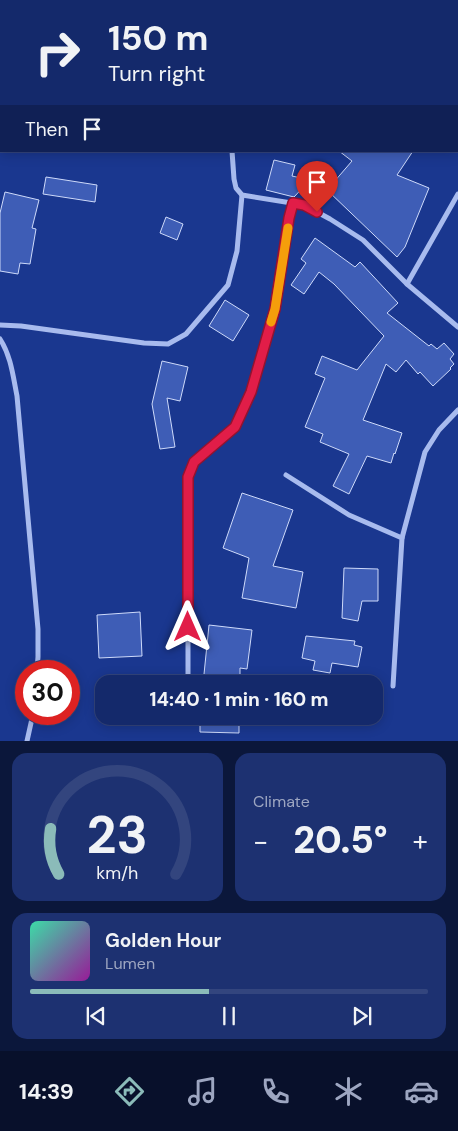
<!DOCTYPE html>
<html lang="en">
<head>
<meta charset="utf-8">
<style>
	:root { --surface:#14296b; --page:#1d3171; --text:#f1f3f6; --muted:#9da6c1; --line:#33457e; --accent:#8bbbb9 }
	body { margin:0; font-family:"DM Sans",sans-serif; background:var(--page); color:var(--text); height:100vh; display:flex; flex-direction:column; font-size:19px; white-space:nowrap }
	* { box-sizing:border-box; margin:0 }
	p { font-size:16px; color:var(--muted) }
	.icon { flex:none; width:28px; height:28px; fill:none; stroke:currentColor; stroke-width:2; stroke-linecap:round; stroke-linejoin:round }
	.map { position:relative; height:741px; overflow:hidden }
	.side { display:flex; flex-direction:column; gap:12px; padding:12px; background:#0b173b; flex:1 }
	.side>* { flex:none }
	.guide { position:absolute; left:0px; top:0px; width:459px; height:152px; box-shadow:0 2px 12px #0003,0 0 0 1px var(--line); background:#14296b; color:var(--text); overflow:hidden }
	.speed { position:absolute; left:15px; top:660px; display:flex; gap:10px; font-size:25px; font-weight:700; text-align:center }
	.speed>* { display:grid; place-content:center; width:65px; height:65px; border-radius:50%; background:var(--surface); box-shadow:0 2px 12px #0003,0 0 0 1px var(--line); line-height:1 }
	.speed .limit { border:8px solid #d22; background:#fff; color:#111 }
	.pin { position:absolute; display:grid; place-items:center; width:42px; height:42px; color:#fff; margin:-51px -21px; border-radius:50% 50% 50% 0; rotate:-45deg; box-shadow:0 0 5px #0007 }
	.pin .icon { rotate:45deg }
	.me { position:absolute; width:55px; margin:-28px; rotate:0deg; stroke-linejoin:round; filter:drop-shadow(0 0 4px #0008) }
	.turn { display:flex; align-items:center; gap:18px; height:105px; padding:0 25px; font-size:22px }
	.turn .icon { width:65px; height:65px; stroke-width:2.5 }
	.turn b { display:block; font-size:35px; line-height:42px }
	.then { display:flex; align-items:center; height:48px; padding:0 25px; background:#0003; gap:10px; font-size:19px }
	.big { font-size:38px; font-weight:800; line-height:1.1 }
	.side .widget { flex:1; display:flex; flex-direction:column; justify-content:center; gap:8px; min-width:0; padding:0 18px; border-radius:15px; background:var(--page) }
	.side .dial { align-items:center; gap:0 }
	.dial svg { height:130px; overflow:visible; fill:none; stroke:var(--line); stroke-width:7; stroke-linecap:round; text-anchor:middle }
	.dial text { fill:var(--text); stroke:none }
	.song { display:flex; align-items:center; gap:15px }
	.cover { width:60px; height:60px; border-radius:8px; background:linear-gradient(135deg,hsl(160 70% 55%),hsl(300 70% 35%)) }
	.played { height:5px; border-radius:2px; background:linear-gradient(90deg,var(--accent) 45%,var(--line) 45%) }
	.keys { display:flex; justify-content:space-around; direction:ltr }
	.heat { display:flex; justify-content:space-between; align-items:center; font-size:28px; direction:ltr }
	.side .tiles { flex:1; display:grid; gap:12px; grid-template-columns:1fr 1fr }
	.widget:last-child { grid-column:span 2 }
	.trip { position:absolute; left:95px; top:675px; width:288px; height:50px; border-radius:15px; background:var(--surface); box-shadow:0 2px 12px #0003,0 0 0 1px var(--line); font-weight:800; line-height:50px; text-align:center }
	.tabs { display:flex; height:80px; justify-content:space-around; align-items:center; background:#08102b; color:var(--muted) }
	.tabs .icon { width:35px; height:35px }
	.tabs .current { color:var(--accent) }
	.tabs b { font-size:22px; color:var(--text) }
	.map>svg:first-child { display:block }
</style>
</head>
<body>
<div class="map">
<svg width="458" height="741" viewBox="0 0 458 741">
	<rect width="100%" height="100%" fill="#1a378f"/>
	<g fill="#3e5db6" stroke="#cedafa">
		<path d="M339,151H413L397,175L429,188L405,247L397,257L327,190L352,161Z"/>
		<path d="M274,160L295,165L292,176L310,180L294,197L266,190Z"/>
		<path d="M46,177L97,185L95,202L43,194Z"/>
		<path d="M5,192L39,200L32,228L36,229L30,264L20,263L18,274L0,271V213Z"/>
		<path d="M166,217L183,224L177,240L160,233Z"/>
		<path d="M315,238L355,267L360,262L398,303L387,313L429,346L431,344L437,349L444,343L454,354L450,359L454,364L450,368L451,369L433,386L420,372L418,374L406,360L396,372L386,364L363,420L402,433L395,454L394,453L391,463L367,456L349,494L333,486L349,454L320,442L323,434L305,427L325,378L315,374L322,356L357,370L384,336L334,284L319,272L304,294L291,285L306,263L301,259Z"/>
		<path d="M225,300L249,315L233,341L209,326Z"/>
		<path d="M162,361L188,367L180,401L167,398L175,447L160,449L152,404Z"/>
		<path d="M242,493L293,510L273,566L303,572L296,608L242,598L249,558L223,548Z"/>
		<path d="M344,568L378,569V601H362L358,621L342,618Z"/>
		<path d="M140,612L142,656L99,658L97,615Z"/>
		<path d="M209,625L252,630L247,669L240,668V684H203Z"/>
		<path d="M306,636L355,641L354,645L362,647L358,667L332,663L330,673L313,670L315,661L302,658Z"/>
		<path d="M200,716H239V733L200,732Z"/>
	</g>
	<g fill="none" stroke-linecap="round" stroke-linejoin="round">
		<g stroke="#a8bbee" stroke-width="5">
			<path d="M163,1V0"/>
			<path d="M267,1V0"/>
			<path d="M374,1V0"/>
			<path d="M0,51H1"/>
			<path d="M232,151L234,179L236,188L242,195L304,205L330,219L363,240L407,284L458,327"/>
			<path d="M407,284L458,194"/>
			<path d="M0,325L21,326L144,343L168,344L186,334L228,285L237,251L242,195"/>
			<path d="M0,339C11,356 13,376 17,396L38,629V657L37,671"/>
			<path d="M286,475L349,515L402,538"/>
			<path d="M188,684V477L193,462L235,427L251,392L275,309L289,218L293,203"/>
			<path d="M393,686L402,538L425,452L439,430L458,410"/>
			<path d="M27,741L33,714"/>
		</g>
	</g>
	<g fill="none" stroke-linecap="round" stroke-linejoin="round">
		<defs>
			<path id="route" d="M188,627V477L194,462L235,427L251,392L275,309L289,218L293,203L304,205L317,212"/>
		</defs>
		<use href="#route" stroke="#92132f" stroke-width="12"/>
		<use href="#route" stroke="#e11d48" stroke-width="9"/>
		<path stroke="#f59e0b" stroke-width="9" d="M271,322L275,309L288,228"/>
	</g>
</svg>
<div class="speed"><div class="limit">30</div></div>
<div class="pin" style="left:317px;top:212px;background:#d93025"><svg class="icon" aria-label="arrive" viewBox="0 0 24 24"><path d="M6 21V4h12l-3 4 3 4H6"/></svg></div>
<svg class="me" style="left:188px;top:627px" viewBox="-20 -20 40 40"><path d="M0-17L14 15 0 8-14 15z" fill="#e11d48" stroke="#fff" stroke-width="4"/></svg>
<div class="trip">14:40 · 1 min · 160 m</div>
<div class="guide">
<div class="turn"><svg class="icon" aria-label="right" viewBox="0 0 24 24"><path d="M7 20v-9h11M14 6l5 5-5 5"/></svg><div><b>150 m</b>Turn right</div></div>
<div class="then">Then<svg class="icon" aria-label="arrive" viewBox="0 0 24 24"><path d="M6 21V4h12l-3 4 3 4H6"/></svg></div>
</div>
</div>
<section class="side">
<div class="tiles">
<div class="widget dial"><svg viewBox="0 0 100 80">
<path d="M14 69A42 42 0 1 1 86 69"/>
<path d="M14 69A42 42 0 0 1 9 41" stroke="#8bbbb9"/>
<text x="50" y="56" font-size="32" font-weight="700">23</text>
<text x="50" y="72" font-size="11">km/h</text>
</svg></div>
<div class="widget"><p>Climate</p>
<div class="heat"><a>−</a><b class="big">20.5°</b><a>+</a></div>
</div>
<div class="widget">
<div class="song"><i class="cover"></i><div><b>Golden Hour</b><p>Lumen</p></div></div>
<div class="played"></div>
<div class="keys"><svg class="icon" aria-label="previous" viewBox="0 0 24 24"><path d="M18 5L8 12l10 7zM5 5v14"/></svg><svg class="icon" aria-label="pause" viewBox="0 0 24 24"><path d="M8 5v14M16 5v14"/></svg><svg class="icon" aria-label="next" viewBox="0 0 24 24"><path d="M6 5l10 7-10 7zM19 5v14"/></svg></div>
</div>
</div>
</section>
<nav class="tabs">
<b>14:39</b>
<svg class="icon current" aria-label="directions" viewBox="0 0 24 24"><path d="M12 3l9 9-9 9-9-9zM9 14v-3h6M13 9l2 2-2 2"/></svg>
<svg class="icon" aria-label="music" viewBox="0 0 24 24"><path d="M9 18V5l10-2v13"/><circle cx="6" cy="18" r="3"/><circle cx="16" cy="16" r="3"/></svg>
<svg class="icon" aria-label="phone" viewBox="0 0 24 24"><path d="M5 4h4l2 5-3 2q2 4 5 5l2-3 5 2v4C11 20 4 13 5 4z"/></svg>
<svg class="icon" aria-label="climate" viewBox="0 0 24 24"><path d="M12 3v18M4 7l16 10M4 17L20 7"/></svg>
<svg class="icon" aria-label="car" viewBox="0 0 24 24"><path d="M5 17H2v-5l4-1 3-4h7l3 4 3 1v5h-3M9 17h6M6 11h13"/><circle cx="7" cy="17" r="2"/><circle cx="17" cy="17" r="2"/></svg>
</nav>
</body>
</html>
